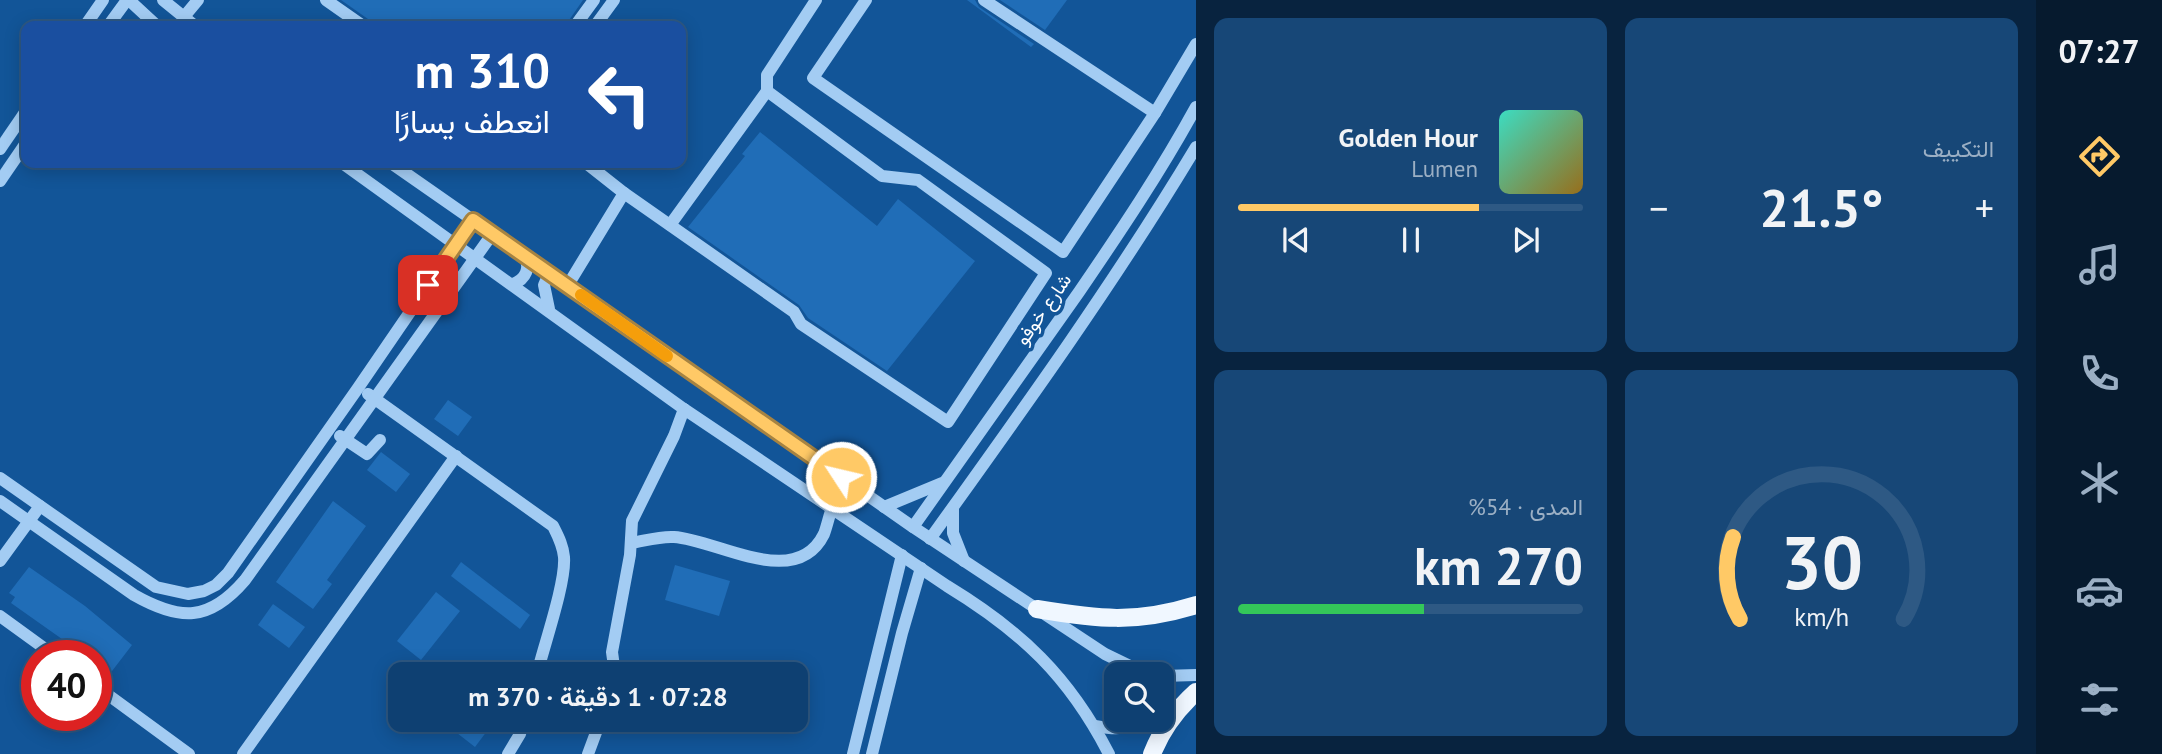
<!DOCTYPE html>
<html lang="ar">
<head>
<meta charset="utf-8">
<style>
	:root { --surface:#0e4072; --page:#174777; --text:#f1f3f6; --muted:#9bafc4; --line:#2e5984; --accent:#ffc966 }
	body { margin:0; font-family:"PT Sans",Vazirmatn,sans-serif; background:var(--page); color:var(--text); direction:rtl; height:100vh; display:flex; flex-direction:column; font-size:26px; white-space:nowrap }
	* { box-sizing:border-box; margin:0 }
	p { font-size:23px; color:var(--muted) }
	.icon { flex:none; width:38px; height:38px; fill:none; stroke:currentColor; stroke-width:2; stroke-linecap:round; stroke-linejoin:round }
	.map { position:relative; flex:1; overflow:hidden; direction:ltr }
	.drawer { display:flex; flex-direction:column; gap:18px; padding:18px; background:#08233f; width:840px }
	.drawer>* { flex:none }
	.hud { position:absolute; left:21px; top:21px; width:665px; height:147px; border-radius:14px; box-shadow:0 4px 18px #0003,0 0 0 2px var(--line); direction:rtl; background:#1a4fa0; color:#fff; overflow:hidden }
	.controls { position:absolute; left:1104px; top:662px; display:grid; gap:14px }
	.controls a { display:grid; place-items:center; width:70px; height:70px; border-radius:14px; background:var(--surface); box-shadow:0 4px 18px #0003,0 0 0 2px var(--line); font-size:35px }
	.speed { position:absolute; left:21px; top:640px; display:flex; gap:14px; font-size:35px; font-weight:700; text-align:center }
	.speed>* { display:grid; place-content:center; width:91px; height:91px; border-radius:50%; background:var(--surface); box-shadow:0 4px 18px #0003,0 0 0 2px var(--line); line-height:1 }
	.speed .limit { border:10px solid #d22; background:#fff; color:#111 }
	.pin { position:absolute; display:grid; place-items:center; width:60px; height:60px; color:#fff; margin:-30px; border-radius:14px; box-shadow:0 4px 10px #0006 }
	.me { position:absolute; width:77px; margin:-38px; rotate:305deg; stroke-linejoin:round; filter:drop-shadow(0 0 5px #0008) }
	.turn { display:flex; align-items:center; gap:24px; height:147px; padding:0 21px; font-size:32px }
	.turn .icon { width:91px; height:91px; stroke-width:2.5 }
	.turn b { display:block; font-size:49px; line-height:60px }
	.big { font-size:52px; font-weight:600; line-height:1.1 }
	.drawer .tile { flex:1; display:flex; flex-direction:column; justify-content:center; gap:10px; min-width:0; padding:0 24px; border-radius:14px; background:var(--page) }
	.drawer .dial { align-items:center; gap:0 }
	.dial svg { height:182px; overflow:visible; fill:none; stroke:var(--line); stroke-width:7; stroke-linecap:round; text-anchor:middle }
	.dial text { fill:var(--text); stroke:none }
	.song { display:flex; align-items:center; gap:21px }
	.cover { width:84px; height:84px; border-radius:10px; background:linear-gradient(135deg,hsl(170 70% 55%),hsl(40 70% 35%)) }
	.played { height:7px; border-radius:4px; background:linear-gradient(90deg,var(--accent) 70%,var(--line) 70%) }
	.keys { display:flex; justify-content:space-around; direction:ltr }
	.heat { display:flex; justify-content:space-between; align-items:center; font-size:38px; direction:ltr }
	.charge { height:10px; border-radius:5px; background:linear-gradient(90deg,#34c759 54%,var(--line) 0) }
	.drawer .tiles { flex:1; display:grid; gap:18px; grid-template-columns:repeat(2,1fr) }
	.trip { position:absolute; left:388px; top:662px; width:420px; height:70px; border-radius:14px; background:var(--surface); box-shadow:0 4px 18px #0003,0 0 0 2px var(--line); font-weight:600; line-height:70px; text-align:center; direction:rtl }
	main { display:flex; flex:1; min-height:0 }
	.tab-bar { display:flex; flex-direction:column; width:126px; justify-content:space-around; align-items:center; background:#061a2e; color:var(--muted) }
	.tab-bar .icon { width:49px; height:49px }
	.tab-bar .selected { color:var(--accent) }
	.tab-bar b { font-size:32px; color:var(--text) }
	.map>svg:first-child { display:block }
</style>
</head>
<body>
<main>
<nav class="tab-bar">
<b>07:27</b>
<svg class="icon selected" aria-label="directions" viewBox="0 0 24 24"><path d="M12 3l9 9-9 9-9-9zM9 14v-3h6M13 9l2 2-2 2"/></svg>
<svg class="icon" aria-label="music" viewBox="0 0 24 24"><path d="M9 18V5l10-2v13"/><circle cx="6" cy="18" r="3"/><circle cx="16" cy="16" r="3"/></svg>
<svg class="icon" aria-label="phone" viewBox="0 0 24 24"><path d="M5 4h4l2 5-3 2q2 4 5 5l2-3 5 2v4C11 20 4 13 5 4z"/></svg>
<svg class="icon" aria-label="climate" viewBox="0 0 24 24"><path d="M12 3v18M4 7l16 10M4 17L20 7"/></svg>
<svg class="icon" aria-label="car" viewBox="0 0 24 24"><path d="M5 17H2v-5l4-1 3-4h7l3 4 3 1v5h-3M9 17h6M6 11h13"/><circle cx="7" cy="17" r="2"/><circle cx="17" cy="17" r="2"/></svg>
<svg class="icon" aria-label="filters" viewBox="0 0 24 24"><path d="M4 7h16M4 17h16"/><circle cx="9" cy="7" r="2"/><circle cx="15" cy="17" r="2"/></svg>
</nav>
<section class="drawer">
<div class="tiles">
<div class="tile"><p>التكييف</p>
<div class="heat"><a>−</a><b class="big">21.5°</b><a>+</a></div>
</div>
<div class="tile">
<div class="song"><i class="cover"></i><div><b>Golden Hour</b><p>Lumen</p></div></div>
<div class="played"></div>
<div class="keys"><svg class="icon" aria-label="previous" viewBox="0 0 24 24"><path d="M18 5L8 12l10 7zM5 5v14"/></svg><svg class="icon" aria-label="pause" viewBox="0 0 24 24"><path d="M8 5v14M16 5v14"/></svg><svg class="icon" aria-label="next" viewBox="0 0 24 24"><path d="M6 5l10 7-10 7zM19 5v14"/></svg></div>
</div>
<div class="tile dial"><svg viewBox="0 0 100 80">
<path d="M14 69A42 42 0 1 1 86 69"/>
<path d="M14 69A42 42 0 0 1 11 33" stroke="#ffc966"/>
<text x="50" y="56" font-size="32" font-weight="700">30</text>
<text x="50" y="72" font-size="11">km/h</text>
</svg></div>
<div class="tile"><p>المدى · 54%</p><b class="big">270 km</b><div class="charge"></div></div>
</div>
</section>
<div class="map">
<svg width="1196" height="754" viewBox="0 0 1196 754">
	<rect width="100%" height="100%" fill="#125598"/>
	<g fill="#206db7">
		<path d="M341,0H583L565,26H372L368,19Z"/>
		<path d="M967,0H975L979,7L1034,44L1031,47Z"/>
		<path d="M1000,0H1067L1045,30Z"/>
		<path d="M760,132L877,226L898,199L975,261L887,371L808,318L799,305L688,227L745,156L742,154Z"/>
		<path d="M448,400L472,417L458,436L434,419Z"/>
		<path d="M381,452L410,474L396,492L367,470Z"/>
		<path d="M333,501L366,526L327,580L332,584L313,609L276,582Z"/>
		<path d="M461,562L530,615L520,629L451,576Z"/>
		<path d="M675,565L730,581L719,616L665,600Z"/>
		<path d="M29,567L85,606L132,645L109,675L96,666V656H86L11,603L15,597L9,593Z"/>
		<path d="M436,592L460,611L421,660L397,641Z"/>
		<path d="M273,604L305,627L289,648L258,625Z"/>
		<path d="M439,719H496L475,747Z"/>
	</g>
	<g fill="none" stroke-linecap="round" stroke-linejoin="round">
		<g stroke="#a3ccf3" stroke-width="12">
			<path d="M129,0L157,26"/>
			<path d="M163,0L195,26"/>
			<path d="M326,0L363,26"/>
			<path d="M866,0L813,78L1063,252L1155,113L1196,44"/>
			<path d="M984,0L1155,113"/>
			<path d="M183,18L198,0"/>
			<path d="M85,26L103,0"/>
			<path d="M108,26L127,0"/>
			<path d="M575,26L594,0"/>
			<path d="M595,26L614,0"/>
			<path d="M0,149L26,111"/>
			<path d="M342,163L684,409L947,586C1021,631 1069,676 1109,754"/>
			<path d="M391,163L913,527L1105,654L1138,670L1152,674"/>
			<path d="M586,163L624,193L794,312L801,324L948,422L1046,273L918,180L882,176L767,91"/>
			<path d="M0,181L26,143"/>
			<path d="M670,225L767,91V75L816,0"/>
			<path d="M513,284C526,279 531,268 524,255"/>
			<path d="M568,285L624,193"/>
			<path d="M549,309L544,285L547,278L554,275"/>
			<path d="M368,394L553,526C558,536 563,545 564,557C566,583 544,645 537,674"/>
			<path d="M340,436L367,454L380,440"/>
			<path d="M0,478L156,587L188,594L204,591L216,585L228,573L358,388L473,220"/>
			<path d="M0,501L134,595C180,621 209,622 245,580L493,233"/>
			<path d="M884,507L942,483"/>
			<path d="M953,509V533L964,561"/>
			<path d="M913,527C968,449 1024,371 1079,292C1120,232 1161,171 1196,107"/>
			<path d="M930,539C1022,411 1115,282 1196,147"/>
			<path d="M631,543C644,541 660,536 674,537C718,540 796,591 824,534C827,526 829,516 832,508"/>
			<path d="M0,561L40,506"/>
			<path d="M0,616L55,656"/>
			<path d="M615,674L612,652L630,555L632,521L674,436L684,409"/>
			<path d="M1162,676L1196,675"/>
			<path d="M96,686L189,754"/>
			<path d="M1095,726C1113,729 1125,731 1140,719"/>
			<path d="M243,754L456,456"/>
			<path d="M508,754L520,734L524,719"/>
			<path d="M588,754L601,719"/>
			<path d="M853,754L902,555"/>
			<path d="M872,754L902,633L921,568"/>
		</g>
		<g stroke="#f0f7ff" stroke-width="18">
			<path d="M1037,609C1098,619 1135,624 1196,605"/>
			<path d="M1152,754C1162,729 1176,710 1196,692"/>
		</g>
	</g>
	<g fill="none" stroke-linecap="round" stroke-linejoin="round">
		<defs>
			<path id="route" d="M428,285L473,220L841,477"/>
		</defs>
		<use href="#route" stroke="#a68342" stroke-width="18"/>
		<use href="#route" stroke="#ffc966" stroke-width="12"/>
		<path stroke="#f59e0b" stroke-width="12" d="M581,295L667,356"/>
	</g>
	<g text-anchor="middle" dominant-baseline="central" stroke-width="7" stroke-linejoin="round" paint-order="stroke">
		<g font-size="19" fill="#fff" stroke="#125598">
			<text transform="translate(1043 309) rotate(-55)">شارع خوفو</text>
		</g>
	</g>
</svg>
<div class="controls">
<a><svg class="icon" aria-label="search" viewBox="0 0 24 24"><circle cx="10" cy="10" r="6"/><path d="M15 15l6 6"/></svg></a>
</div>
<div class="speed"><div class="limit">40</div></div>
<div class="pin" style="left:428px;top:285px;background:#d93025"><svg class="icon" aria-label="arrive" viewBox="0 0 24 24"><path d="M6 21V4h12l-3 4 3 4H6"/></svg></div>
<svg class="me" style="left:841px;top:477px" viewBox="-20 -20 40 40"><circle r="17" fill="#ffc966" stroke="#fff" stroke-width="3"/><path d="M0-11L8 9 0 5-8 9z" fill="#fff"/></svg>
<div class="trip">07:28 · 1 دقيقة · 370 m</div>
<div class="hud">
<div class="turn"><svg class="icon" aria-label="left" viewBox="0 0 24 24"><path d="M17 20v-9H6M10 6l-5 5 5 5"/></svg><div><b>310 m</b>انعطف يسارًا</div></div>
</div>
</div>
</main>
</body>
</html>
